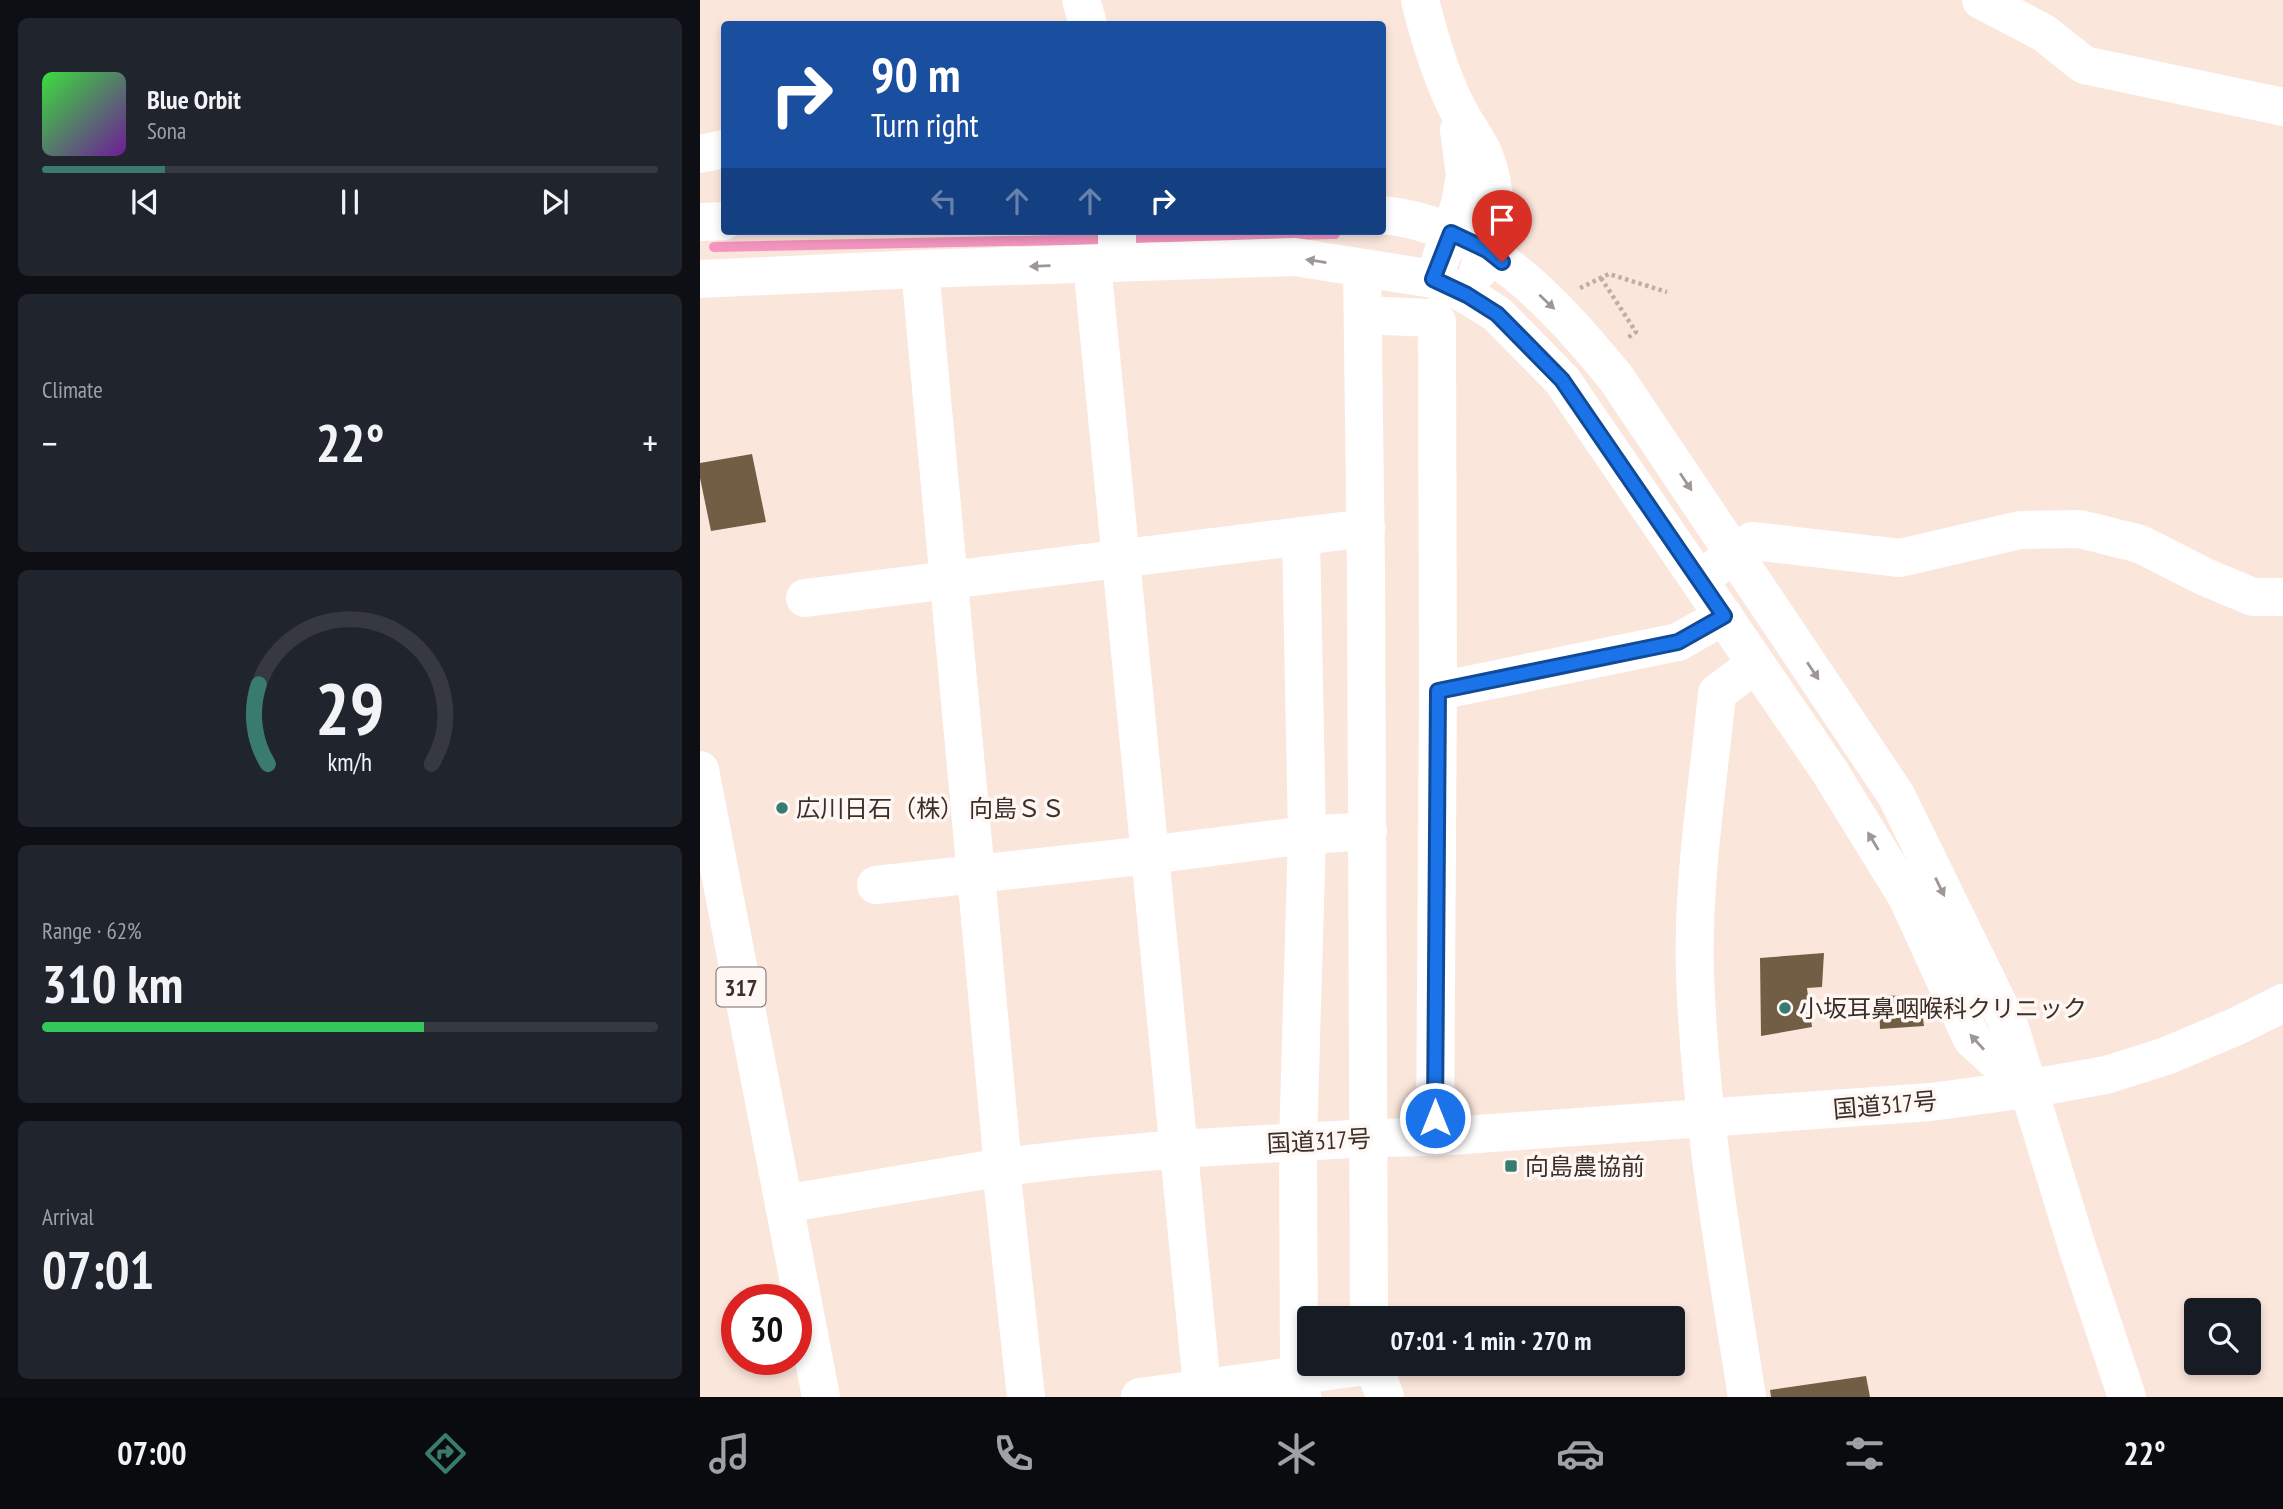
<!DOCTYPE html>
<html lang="en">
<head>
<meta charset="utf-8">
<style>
	:root { --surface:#171b24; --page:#20242c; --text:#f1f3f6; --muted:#9ea1a6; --line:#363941; --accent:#397c6f }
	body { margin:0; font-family:"PT Sans Narrow","Noto Sans JP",sans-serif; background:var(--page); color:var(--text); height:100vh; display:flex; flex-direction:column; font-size:26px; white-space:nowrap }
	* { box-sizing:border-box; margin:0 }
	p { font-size:23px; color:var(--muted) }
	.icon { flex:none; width:38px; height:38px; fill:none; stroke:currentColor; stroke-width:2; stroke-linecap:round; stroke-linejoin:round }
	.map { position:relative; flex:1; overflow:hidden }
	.drawer { display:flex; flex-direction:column; gap:18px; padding:18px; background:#0d0f14; width:700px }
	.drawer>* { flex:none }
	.banner { position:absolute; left:21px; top:21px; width:665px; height:214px; border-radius:7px; box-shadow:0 4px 10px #0003; background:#1a4fa0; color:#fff; overflow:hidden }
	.buttons { position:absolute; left:1484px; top:1298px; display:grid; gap:14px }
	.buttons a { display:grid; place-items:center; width:77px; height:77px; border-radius:7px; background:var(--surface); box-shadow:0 4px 10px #0003; font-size:35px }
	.speed { position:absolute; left:21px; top:1284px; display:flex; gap:14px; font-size:35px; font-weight:700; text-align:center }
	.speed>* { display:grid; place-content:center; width:91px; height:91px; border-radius:50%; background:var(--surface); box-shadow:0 4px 10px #0003; line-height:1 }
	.speed .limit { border:10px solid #d22; background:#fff; color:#111 }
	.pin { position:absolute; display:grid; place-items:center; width:60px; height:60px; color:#fff; margin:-72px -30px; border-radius:50% 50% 50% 0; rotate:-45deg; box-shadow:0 0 7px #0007 }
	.pin .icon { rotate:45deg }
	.me { position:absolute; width:77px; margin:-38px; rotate:0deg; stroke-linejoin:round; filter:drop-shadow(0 0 5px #0008) }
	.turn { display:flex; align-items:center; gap:24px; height:147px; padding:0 35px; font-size:32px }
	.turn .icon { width:91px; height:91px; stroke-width:2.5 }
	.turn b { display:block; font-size:49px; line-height:60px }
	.lanes { display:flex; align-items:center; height:66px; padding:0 35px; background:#0003; justify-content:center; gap:35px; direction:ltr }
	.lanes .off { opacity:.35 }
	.big { font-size:52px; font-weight:600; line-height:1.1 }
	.drawer .tile { flex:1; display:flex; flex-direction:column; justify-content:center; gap:10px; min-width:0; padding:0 24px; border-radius:10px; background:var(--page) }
	.drawer .dial { align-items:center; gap:0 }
	.dial svg { height:182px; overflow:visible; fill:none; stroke:var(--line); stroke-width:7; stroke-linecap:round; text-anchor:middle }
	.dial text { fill:var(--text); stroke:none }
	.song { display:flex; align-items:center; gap:21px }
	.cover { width:84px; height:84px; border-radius:10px; background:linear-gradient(135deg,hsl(120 70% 55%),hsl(280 70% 35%)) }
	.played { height:7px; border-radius:4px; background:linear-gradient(90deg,var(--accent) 20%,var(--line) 20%) }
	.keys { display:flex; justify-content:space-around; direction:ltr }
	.heat { display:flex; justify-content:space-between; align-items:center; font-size:38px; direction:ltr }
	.charge { height:10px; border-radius:5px; background:linear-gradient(90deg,#34c759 62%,var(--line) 0) }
	.trip { position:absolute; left:597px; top:1306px; width:388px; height:70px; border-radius:7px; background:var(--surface); box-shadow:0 4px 10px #0003; font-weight:600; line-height:70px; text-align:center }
	.tab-bar { display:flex; height:112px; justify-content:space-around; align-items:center; background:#090b0e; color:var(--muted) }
	.tab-bar .icon { width:49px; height:49px }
	.tab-bar .on { color:var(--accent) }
	.tab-bar b { font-size:32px; color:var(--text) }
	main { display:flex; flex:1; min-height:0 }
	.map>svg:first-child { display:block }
</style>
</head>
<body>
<main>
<section class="drawer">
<div class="tile">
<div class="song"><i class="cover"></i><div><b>Blue Orbit</b><p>Sona</p></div></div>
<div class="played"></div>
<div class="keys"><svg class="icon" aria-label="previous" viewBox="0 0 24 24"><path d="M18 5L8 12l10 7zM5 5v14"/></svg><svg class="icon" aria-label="pause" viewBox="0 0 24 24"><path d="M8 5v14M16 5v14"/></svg><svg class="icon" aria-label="next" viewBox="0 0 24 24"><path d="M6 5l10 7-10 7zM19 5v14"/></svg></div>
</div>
<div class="tile"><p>Climate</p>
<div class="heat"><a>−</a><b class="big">22°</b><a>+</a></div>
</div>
<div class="tile dial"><svg viewBox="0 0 100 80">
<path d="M14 69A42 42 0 1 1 86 69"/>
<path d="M14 69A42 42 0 0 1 10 34" stroke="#397c6f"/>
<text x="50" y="56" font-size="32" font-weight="700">29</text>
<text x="50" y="72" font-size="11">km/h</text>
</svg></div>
<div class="tile"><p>Range · 62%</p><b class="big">310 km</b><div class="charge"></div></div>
<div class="tile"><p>Arrival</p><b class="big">07:01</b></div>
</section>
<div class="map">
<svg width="1583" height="1397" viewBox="0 0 1583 1397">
	<rect width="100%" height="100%" fill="#fbe6dc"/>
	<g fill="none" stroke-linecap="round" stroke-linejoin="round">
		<g stroke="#f495c0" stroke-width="10">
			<path d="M425,238L635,234"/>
			<path d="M14,247L410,239"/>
		</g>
	</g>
	<g fill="#725e45">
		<path d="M52,454L66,522L11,531L0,478V463Z"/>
		<path d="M1124,953L1122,987L1107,988L1112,1027L1061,1036L1060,958Z"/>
		<path d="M1179,995L1220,997L1224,1026L1180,1029Z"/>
		<path d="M1166,1376L1170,1397H1071L1070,1390Z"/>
	</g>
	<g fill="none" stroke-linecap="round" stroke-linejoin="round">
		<g stroke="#c0aea5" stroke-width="4.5" stroke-dasharray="3.5 3.5" stroke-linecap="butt">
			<path d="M901,278L936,332L926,339"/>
			<path d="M880,288L909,274L967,292"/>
		</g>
		<g stroke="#fff" stroke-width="38">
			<path d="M381,0L388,24"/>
			<path d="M720,0C729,37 740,74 757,108C765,124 777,139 784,155C800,195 795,232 778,271"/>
			<path d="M1281,0L1344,33L1384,65L1583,107"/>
			<path d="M0,154L24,149"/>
			<path d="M682,215C785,224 855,304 916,378L1196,795L1310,1028L1378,1250L1427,1397"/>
			<path d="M0,222L24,221"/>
			<path d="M417,231V263"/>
			<path d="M741,258L760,204L765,175L759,130"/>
			<path d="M392,264L503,1397"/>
			<path d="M662,268L666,570L669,1318"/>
			<path d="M220,269L303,1167V1186L326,1397"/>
			<path d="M0,279L220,269L595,257L733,279L767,295L797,314L862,380L1130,772L1207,897L1272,1039L1327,1089"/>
			<path d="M663,315L731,318L737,322L738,691L735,1137"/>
			<path d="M601,536L607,835L598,1143L599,1375L602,1397"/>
			<path d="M1014,569L1052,541L1200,558L1320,530L1380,529L1440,544L1505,577L1553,597H1583"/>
			<path d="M105,598L666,528"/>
			<path d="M738,691L978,642L1024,616"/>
			<path d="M176,885L449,855L607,835L668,831"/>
			<path d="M673,1363L685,1397"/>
			<path d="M440,1397L673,1365"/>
			<path d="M1047,1397C1025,1257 1000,1117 995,974C992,881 1008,786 1017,693L1056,664"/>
		</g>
		<path stroke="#fff" stroke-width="38" d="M84,1204L121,1397"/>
		<path stroke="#fff" stroke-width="38" d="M0,770L84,1204L303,1167L379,1158L478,1149L669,1138L735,1137L1231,1102L1327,1089L1406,1075L1466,1056L1535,1027L1583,1003"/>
	</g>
	<defs><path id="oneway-solid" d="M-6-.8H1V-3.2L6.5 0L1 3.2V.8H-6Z" transform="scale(1.75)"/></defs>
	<g fill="#9e9794">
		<use href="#oneway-solid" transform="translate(616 261) rotate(-171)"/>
		<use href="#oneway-solid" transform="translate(340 266) rotate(178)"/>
		<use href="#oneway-solid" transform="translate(847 302) rotate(43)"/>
		<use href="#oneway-solid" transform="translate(986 482) rotate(56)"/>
		<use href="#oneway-solid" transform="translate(1113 671) rotate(56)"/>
		<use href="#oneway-solid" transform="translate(1173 841) rotate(-121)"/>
		<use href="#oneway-solid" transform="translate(1240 887) rotate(64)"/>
		<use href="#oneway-solid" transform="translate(1277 1042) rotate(-132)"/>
	</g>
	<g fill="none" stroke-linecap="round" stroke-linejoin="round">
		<defs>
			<path id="route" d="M735,1118L738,691L978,642L1024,616L862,380L797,314L767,295L733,279L751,233L787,250L802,262"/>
		</defs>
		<use href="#route" stroke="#114b97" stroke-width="18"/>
		<use href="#route" stroke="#1a73e8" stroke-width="12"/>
	</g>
	<g fill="#397c6f" stroke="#fef7f3" stroke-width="2.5">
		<circle cx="82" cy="808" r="7"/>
		<circle cx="1085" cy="1008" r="7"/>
		<rect x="804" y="1159" width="14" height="14" rx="3.5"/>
	</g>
	<g text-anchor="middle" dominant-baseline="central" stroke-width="7" stroke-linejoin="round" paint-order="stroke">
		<rect fill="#fef7f3" stroke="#766b66" stroke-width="2" x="16.5" y="967.5" width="49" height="39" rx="5"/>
		<g font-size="23" font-weight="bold" fill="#3c2f29">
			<text x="41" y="987">317</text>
		</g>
		<g font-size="24" fill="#3c2f29" stroke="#fef7f3" text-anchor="start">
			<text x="96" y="808">広川日石（株） 向島ＳＳ</text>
			<text x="1099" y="1008">小坂耳鼻咽喉科クリニック</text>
			<text x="825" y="1166">向島農協前</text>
		</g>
		<g font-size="24" fill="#3c2f29" stroke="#fef7f3">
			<text transform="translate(1185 1105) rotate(-5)">国道317号</text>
			<text transform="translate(619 1141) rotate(-3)">国道317号</text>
		</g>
	</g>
</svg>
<div class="buttons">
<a><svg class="icon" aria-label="search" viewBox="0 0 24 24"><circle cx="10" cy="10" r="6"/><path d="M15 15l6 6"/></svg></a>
</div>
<div class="speed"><div class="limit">30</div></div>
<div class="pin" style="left:802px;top:262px;background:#d93025"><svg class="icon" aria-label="arrive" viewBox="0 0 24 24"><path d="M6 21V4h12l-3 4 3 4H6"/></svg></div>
<svg class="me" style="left:735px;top:1118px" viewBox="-20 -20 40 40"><circle r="17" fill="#1a73e8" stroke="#fff" stroke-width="3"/><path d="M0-11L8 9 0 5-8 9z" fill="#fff"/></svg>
<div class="trip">07:01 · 1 min · 270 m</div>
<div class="banner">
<div class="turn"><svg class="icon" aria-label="right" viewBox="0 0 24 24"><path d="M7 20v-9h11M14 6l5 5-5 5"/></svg><div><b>90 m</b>Turn right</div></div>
<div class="lanes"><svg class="icon off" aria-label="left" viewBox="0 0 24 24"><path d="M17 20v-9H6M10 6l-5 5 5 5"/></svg><svg class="icon off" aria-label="ahead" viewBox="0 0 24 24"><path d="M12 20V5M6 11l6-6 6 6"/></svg><svg class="icon off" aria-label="ahead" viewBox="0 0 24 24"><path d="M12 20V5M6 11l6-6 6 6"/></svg><svg class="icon" aria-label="right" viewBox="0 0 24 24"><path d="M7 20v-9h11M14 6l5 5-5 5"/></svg></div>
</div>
</div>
</main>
<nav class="tab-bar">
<b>07:00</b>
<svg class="icon on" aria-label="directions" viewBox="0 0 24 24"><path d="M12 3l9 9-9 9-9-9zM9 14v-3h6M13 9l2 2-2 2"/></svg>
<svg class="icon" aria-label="music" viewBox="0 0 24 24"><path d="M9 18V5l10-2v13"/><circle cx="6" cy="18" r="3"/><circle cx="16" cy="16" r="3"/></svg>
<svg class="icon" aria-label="phone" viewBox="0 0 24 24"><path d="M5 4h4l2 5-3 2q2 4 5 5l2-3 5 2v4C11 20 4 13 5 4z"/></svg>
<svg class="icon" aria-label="climate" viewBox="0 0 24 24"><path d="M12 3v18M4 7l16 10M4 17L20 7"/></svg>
<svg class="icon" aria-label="car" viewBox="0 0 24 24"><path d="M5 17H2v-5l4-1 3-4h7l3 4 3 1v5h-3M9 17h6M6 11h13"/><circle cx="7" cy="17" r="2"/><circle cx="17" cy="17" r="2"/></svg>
<svg class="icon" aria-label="filters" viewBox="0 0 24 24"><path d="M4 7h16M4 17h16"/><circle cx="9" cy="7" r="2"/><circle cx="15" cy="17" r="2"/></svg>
<b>22°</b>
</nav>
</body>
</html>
